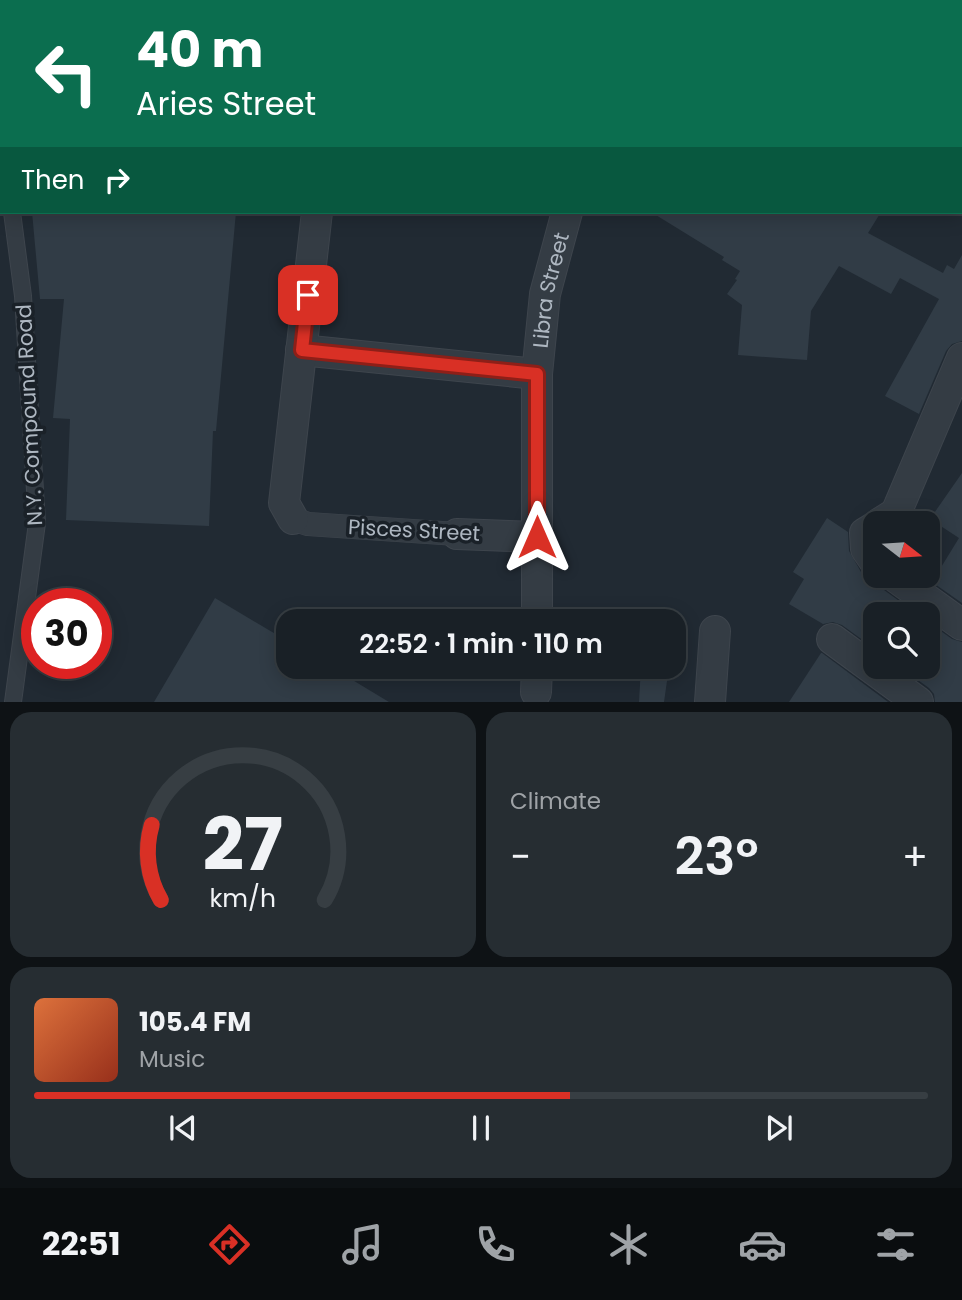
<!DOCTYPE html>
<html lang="en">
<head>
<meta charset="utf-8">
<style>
	:root { --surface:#192026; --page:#262d32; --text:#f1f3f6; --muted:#9fa3a7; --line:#373e43; --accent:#d93025 }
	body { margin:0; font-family:Poppins,sans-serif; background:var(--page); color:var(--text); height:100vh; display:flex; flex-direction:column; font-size:26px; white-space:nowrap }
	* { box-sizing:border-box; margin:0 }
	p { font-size:23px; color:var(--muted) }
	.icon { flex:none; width:38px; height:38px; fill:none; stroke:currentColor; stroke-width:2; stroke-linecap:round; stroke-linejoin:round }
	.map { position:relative; height:702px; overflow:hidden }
	.panel { display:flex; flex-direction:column; gap:10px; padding:10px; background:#0e1215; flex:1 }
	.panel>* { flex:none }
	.hud { position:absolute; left:0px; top:0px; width:962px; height:214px; box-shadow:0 4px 18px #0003,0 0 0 2px var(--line); background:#0b6e4f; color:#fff; overflow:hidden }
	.needle { width:46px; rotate:107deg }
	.controls { position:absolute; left:863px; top:511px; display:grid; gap:14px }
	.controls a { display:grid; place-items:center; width:77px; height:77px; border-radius:14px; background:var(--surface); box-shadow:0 4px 18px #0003,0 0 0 2px var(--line); font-size:35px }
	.speed { position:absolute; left:21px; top:588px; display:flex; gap:14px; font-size:35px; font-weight:700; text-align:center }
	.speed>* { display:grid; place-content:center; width:91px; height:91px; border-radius:50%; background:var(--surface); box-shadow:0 4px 18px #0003,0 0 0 2px var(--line); line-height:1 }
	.speed .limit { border:10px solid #d22; background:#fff; color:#111 }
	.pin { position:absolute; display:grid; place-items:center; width:60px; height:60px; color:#fff; margin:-30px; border-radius:14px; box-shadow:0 4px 10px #0006 }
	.me { position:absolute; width:77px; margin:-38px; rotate:0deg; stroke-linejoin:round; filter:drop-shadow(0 0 5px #0008) }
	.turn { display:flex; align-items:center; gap:24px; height:147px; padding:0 21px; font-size:32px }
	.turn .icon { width:91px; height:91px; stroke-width:2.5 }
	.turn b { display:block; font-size:49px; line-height:60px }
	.then { display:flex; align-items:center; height:66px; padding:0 21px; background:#0003; gap:14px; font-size:26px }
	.big { font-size:52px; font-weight:600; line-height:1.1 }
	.panel .widget { flex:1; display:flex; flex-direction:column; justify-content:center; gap:10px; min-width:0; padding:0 24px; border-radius:21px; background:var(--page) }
	.panel .dial { align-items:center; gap:0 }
	.dial svg { height:182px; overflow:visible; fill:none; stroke:var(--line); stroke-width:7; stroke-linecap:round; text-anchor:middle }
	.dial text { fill:var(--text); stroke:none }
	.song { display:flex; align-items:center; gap:21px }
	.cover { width:84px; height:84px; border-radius:10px; background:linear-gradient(135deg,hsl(20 70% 55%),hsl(10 70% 35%)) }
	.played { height:7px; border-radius:4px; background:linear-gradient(90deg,var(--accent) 60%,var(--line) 60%) }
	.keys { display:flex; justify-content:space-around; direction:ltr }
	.heat { display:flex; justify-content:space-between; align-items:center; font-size:38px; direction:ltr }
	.panel .tiles { flex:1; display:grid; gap:10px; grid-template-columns:1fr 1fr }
	.widget:last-child { grid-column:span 2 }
	.trip { position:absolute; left:276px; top:609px; width:410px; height:70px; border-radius:21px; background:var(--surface); box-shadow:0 4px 18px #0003,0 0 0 2px var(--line); font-weight:600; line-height:70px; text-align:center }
	.tab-bar { display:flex; height:112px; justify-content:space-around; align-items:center; background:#0a0d0f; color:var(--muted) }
	.tab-bar .icon { width:49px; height:49px }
	.tab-bar .on { color:var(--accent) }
	.tab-bar b { font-size:32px; color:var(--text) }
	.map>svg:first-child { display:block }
</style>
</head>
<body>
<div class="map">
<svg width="962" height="702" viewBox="0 0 962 702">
	<rect width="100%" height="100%" fill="#212a33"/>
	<g fill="#313c46">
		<path d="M32,212H236L216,431H213L209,526L66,520L70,419L53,418L64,299H40Z"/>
		<path d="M651,212H881L868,233L943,273L947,265L954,269L962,255V341L952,344L946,351L919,414L885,396L939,299L900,278L891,294L839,266L811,311L807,360L738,355L742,305L727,294L737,280L735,279L740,271L722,260L724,257Z"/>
		<path d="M962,473V603L932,582L959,538L930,519Z"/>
		<path d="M827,518L848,532L849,551L861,572L868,578L877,579L884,590L917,614H875V649L842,625L833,622L823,624L789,604L804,579L793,572Z"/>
		<path d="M215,598L289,642V667H331L389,702H154Z"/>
		<path d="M928,622L952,639L962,642V702H935L934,694L929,688L900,667H928Z"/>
		<path d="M821,653H822L888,702H789Z"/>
		<path d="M641,667H669L664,702H639Z"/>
	</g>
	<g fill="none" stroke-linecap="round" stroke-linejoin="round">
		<defs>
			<g id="service">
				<path d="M955,0L957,2"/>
				<path d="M0,120L2,133"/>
				<path d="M12,212L23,296L37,523L13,702"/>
			</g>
			<path id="pedestrian" d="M293,519L308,524L457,534"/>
			<g id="minor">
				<path d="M340,2V0"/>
				<path d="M510,2V0"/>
				<path d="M658,2L659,0"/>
				<path d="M961,159L962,135"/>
				<path d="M961,186L962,189"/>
				<path d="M301,350L537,374"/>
				<path d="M293,519L284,503L317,212"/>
				<path d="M880,523L896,513L962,358"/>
				<path d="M875,527L865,533L866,549L875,562"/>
				<path d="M457,534L537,537"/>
				<path d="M894,576L962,625"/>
				<path id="s1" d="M537,621V374L545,294L567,212"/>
				<path d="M832,639L918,702"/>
				<path d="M536,692L537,667"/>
				<path d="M710,702L715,631"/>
			</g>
		</defs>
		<use href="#service" stroke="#3e454d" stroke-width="18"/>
		<use href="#pedestrian" stroke="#3e454d" stroke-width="24"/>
		<use href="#minor" stroke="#3e454d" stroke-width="32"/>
		<use href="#service" stroke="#343c44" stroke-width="16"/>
		<use href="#pedestrian" stroke="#343c44" stroke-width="23"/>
		<use href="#minor" stroke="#343c44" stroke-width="30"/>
	</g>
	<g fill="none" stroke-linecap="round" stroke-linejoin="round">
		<defs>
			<path id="route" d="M308,295L302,350L537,374V537"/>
		</defs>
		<use href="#route" stroke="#8d1f18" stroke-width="18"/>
		<use href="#route" stroke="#d93025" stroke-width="12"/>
	</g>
	<g text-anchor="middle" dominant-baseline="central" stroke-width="7" stroke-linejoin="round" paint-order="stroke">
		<g font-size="21" fill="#aeb7c1" stroke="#1a2128">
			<text stroke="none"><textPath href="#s1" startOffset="332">Libra Street</textPath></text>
			<text transform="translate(29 415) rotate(-93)">N.Y. Compound Road</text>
			<text transform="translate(414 530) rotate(3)">Pisces Street</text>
		</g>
	</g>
</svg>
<div class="controls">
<a><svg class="needle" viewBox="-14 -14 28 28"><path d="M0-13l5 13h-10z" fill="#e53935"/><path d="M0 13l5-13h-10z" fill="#9fa3a7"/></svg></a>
<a><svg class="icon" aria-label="search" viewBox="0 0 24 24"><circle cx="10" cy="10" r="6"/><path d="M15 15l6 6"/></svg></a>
</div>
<div class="speed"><div class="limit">30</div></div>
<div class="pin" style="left:308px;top:295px;background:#d93025"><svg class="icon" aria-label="arrive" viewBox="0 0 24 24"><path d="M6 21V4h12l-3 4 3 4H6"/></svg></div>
<svg class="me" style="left:537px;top:537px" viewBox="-20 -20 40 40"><path d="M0-17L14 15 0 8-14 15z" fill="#d93025" stroke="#fff" stroke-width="4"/></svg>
<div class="trip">22:52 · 1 min · 110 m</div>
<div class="hud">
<div class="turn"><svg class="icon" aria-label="left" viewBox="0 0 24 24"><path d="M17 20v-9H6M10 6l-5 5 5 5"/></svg><div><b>40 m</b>Aries Street</div></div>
<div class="then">Then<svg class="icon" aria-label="right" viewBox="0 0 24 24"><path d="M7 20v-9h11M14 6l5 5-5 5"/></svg></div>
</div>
</div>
<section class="panel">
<div class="tiles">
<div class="widget dial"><svg viewBox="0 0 100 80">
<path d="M14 69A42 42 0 1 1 86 69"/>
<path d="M14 69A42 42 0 0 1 10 36" stroke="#d93025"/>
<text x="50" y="56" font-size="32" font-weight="700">27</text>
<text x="50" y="72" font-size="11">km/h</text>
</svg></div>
<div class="widget"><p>Climate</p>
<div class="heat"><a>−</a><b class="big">23°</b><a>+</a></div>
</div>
<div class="widget">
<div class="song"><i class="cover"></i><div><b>105.4 FM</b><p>Music</p></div></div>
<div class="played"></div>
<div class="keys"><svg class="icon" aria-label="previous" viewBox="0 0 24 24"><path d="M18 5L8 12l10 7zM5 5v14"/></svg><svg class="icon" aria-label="pause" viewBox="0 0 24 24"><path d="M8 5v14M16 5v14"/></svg><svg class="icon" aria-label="next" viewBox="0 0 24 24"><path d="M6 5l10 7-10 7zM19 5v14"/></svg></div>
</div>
</div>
</section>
<nav class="tab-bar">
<b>22:51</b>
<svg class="icon on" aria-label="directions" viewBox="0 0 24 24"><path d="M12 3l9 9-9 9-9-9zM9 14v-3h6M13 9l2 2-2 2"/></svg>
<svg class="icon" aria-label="music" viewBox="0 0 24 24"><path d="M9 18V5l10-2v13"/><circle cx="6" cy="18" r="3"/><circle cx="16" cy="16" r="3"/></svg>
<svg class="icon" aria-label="phone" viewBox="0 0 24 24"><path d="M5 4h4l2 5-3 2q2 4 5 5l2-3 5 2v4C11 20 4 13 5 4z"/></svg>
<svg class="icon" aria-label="climate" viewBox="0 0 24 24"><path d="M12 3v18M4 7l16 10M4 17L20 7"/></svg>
<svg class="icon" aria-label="car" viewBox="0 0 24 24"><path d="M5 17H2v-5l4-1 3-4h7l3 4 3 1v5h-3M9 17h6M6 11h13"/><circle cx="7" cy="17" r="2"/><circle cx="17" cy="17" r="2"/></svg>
<svg class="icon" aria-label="filters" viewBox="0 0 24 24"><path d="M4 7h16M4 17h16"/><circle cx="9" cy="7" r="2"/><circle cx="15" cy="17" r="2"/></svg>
</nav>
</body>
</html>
